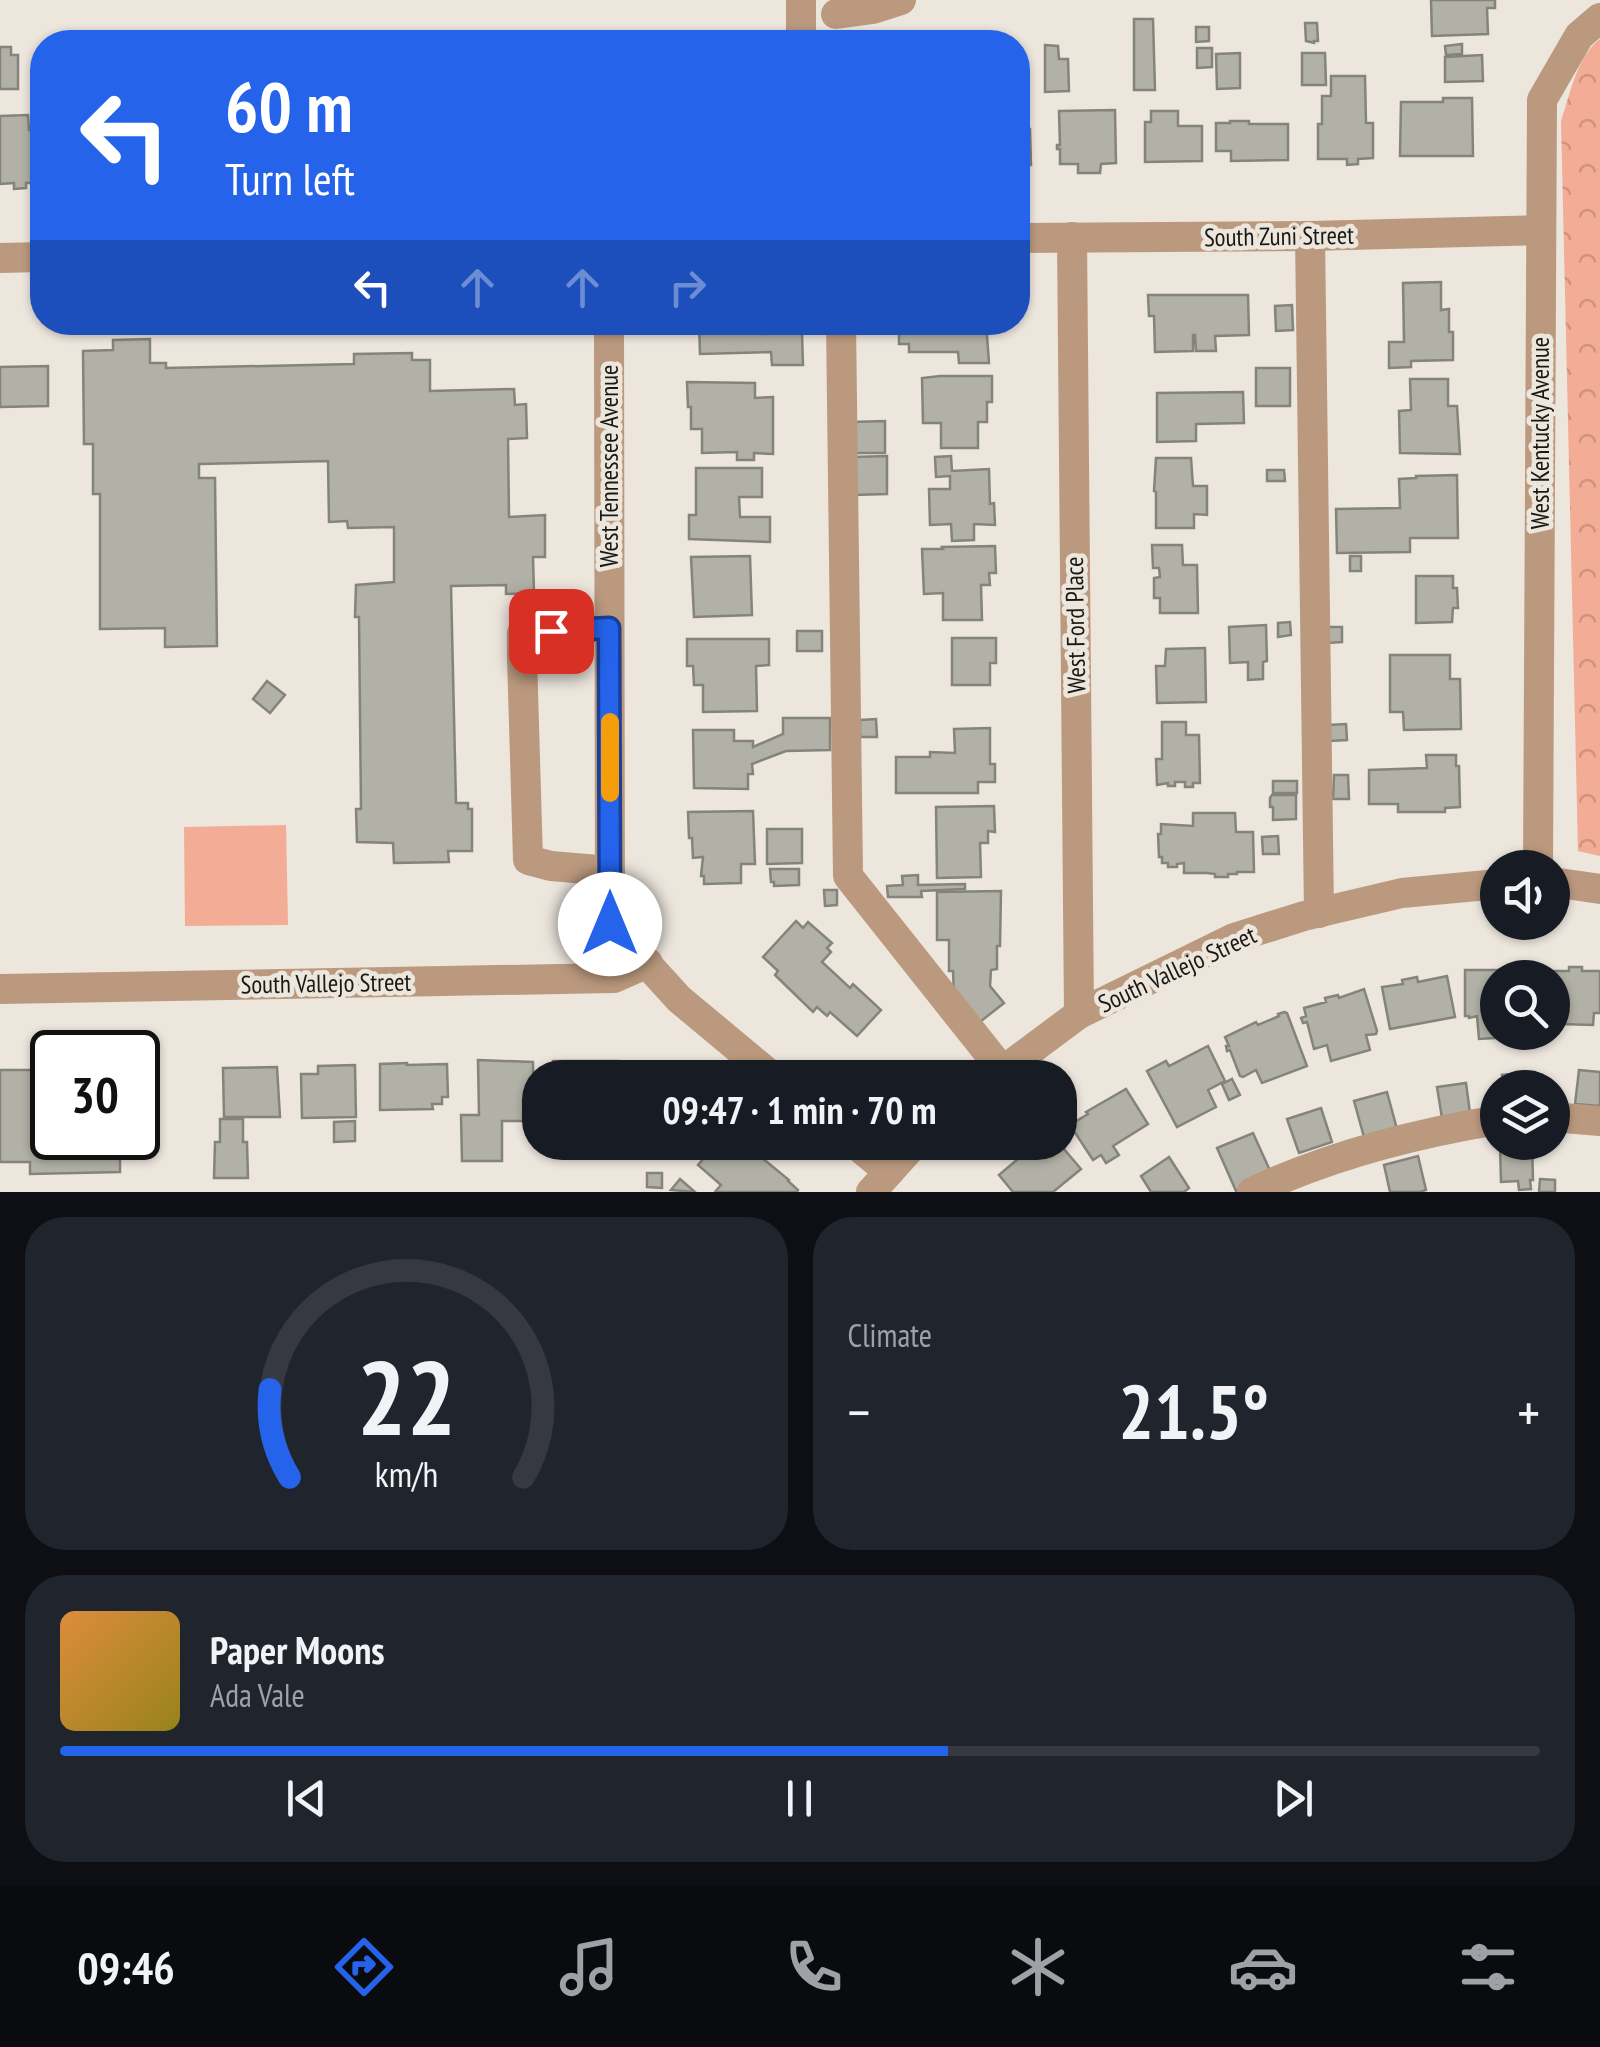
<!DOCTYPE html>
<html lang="en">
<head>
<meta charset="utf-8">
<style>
	:root { --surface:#171b24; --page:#20242c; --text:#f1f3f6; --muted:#9ea1a6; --line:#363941; --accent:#2563eb }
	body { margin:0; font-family:"PT Sans Narrow",sans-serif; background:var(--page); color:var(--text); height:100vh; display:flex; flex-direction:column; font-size:38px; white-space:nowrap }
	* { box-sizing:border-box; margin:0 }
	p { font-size:32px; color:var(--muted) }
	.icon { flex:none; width:55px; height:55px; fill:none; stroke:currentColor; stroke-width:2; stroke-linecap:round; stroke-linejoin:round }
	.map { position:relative; height:1192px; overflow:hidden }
	.drawer { display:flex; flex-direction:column; gap:25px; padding:25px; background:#0d0f14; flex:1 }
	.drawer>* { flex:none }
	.guide { position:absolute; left:30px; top:30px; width:1000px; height:305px; border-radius:40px; box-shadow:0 2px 8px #0004; background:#2563eb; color:#fff; overflow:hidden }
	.controls { position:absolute; left:1480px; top:850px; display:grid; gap:20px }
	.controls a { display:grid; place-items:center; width:90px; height:90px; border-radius:50%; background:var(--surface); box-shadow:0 2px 8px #0004; font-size:50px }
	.speed { position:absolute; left:30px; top:1030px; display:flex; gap:20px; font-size:50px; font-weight:700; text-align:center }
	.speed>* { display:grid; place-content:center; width:130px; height:130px; border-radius:50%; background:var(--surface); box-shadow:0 2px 8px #0004; line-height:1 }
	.speed .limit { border:5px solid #111; border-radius:15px; background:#fff; color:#111 }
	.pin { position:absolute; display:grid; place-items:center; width:85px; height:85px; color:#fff; margin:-42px; border-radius:20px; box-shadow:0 5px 15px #0006 }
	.me { position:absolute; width:110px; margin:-55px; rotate:0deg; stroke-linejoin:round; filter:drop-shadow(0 0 8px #0008) }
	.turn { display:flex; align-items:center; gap:35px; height:210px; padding:0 30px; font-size:45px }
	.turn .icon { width:130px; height:130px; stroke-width:2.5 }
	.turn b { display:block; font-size:70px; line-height:85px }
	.lanes { display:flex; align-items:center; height:95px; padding:0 30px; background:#0003; justify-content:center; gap:50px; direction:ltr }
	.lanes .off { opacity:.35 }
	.big { font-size:75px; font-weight:700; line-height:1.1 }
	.drawer .card { flex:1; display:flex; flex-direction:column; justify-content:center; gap:15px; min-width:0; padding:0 35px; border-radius:40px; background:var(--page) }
	.drawer .dial { align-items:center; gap:0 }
	.dial svg { height:260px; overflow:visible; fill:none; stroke:var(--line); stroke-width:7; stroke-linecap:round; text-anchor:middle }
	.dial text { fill:var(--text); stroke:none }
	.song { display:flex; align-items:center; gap:30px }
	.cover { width:120px; height:120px; border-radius:15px; background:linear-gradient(135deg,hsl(30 70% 55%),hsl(50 70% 35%)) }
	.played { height:10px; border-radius:5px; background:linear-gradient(90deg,var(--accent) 60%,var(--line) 60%) }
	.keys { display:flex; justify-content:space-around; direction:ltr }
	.heat { display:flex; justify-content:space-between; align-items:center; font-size:55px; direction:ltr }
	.drawer .tiles { flex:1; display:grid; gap:25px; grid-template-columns:1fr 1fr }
	.card:last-child { grid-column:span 2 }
	.trip { position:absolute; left:522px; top:1060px; width:555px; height:100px; border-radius:40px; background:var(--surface); box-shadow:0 2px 8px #0004; font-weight:700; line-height:100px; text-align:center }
	.menu { display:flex; height:160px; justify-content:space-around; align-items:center; background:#090b0e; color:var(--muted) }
	.menu .icon { width:70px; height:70px }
	.menu .current { color:var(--accent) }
	.menu b { font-size:45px; color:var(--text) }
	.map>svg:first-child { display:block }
</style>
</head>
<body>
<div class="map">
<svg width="1600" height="1192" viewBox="0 0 1600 1192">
	<defs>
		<pattern id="park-crowns" width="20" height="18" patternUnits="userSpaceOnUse" patternTransform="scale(2.5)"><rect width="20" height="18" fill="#f3ac95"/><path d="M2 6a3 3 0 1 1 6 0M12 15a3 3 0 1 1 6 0" fill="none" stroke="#d09380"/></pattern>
	</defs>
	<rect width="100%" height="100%" fill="#ece6dd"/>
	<path fill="#f3ac95" d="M286,825L288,925L185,926L184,827Z"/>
	<path fill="url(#park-crowns)" d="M1600,39V856L1578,851L1561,121C1570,95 1577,56 1600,39Z"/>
	<g fill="#b2b1a7" stroke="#85847b" stroke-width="2.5">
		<path d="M1431,0H1495V8H1487L1488,34L1432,36Z"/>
		<path d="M1134,19H1153L1155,90H1134Z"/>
		<path d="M1305,23H1317L1318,41H1314V43L1306,41Z"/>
		<path d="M1196,27H1209V41L1196,42Z"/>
		<path d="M1462,44V54L1446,55L1445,46Z"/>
		<path d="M1045,45L1058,46L1059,59H1068L1069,91L1045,92Z"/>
		<path d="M0,47H11V55H18V89H0Z"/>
		<path d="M1197,48H1212V67L1197,68Z"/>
		<path d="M1240,53V88L1217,89L1216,54Z"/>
		<path d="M1302,53H1325L1326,85H1302Z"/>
		<path d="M1482,55L1483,81L1445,82V57Z"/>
		<path d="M1331,76H1365L1366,123H1373V158L1358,159V164L1347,165V159H1318V124H1322V96H1331Z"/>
		<path d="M1443,98H1472L1473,156H1400L1401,102H1443Z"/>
		<path d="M1115,110L1116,163L1101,164L1100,173H1078V164H1060V149H1057V145H1060L1059,111Z"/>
		<path d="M1151,111H1178V126H1202V161L1145,162V122H1151Z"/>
		<path d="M28,115L29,130H40L41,183H26V188L14,189V183L0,184V116Z"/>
		<path d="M1230,121H1249V124H1288V160L1231,161V151H1216V123H1230Z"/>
		<path d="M1018,129H1030L1031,165H1018Z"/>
		<path d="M1441,282V310L1449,309V332H1453V360L1411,361V367L1389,368V342H1404L1403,283Z"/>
		<path d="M1148,295H1248L1249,335L1215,336L1216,351H1196L1195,335H1193V351L1155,352L1154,316H1149Z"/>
		<path d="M1292,305L1293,330L1276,331L1275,306Z"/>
		<path d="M699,322H762V334L802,333L803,365H772L771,352L700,354Z"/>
		<path d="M986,322L989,363H959L958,352H909V344H899V323Z"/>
		<path d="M150,339V363H166V368L354,364V354L412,353V360H430V391L514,389L515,405L526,404L527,438L508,439L509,517L545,515V557H533L534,593L506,594V585L451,586L456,803H468V809H472V851H448L449,862L394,863L393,843L357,842L356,809H361L359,617H355L356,585L394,582V527L348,528L347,521L329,522L328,461L199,464V478H215L217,646L165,647V628L100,629V494H93V444H84L83,351L113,350V340Z"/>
		<path d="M48,366V406L0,407V367Z"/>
		<rect x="1256" y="368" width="34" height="38"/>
		<path d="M940,376H992V402H987V422H978V448H941V423H923L922,378Z"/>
		<path d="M1410,379H1448V406H1457L1460,454L1400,453L1399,411L1411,410Z"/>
		<path d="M687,382L755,383V398L773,397V454L754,453V460H737V452L702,453V429H691V407H688Z"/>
		<path d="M1243,392L1244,423L1196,424V441L1157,442V393Z"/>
		<path d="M885,421V453H853L852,422Z"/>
		<path d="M887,456V494L853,495L852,457Z"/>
		<path d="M951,456L952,471L989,469L990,504L994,503L995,525L974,524V540L952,541L951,524L930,525L929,489H950V476L936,477L935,457Z"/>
		<path d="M1156,458H1191L1193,486H1207V515L1194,514V528H1156V492L1154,491Z"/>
		<path d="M696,468H762V497H739L740,517H770V542L689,539V515H696Z"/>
		<path d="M1267,470H1284L1285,481H1267Z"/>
		<path d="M1457,475L1458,538H1410V552L1337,553L1336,509L1400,508L1399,479L1416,478V476Z"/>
		<path d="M1152,545H1182L1183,565H1197L1198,613H1160V598H1154V578L1160,577L1159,568H1153Z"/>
		<path d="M995,546L996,573H989L990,585H981L982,620H943V593L924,594L922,549H943L942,547Z"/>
		<path d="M750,556L752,615L694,617L691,557Z"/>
		<rect x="1350" y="556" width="11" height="15"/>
		<path d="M1416,576H1453V588H1457L1458,608H1453L1452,622L1416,623Z"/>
		<path d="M1290,622L1291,635L1278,637V623Z"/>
		<path d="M1266,625L1267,661L1263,662V679L1248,680V662L1230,663L1229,627Z"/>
		<path d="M1328,627H1342V642L1328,643Z"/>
		<rect x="797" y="631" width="25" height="20"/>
		<path d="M952,638H996V663H990V685H952Z"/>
		<path d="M687,639H769V665L756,666L757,711L703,712V685H694L693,666H687Z"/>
		<path d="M1205,648L1206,702L1157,703L1156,666H1165L1166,649Z"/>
		<path d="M1390,655H1450V679H1460L1461,729L1404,730L1403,712H1390Z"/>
		<path d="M267,681L285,695L270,713L253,699Z"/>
		<path d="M783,718H830V750L786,751L752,764L753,774H748V789L694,788L693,730H734V741H753V747L783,734Z"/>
		<path d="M876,719L877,737H860V720Z"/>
		<path d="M1162,722H1186V735H1199L1200,783H1193V787H1185V782H1175V786H1168V783L1157,785L1156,759H1162Z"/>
		<path d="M1346,724L1347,740L1330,741L1329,725Z"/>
		<path d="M990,728V764H995V782H978V793H896V757H930V752L955,753L954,729Z"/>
		<path d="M1426,755H1456V766H1459L1460,807L1445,808V812H1398V804H1369V770L1427,768Z"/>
		<path d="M1334,775H1348L1349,799H1333Z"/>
		<rect x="1273" y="781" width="24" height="12"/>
		<path d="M1272,795H1296V819L1273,820V807H1270V798Z"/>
		<path d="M994,806L995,832L988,831V843H980L981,877L937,878L936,807Z"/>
		<path d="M753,811L755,864H741V883L704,884V876H701L703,857L693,858L692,838H689L688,812Z"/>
		<path d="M1193,813H1235L1236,832H1253L1254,872H1237V874H1228V877H1215V874L1207,873H1184V863L1177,864V867H1168V863H1162V857H1159L1158,834H1161V824L1193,826Z"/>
		<path d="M767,829H802V863L767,864Z"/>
		<path d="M1278,836L1279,854H1263L1262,837Z"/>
		<path d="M770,869H799V885L774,886V882H771Z"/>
		<path d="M918,875V885L965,884V889L921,891L922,897H888L887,886L903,885L902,876Z"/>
		<path d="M824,890H837V905L825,906Z"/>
		<path d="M1001,891L1000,946H997V969L991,970L990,986L1004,1003L976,1025L954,997L953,971H949V940H937V892Z"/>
		<path d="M796,921L803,928L808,922L832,943L827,948L831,952L822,962L850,988L853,984L881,1010L857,1036L830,1012L827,1016L817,1007L813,1012L775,975L778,971L763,957Z"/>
		<path d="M1569,967H1582V971H1600V1013H1594L1593,1025L1560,1024L1561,1012H1552V978H1547V971H1569Z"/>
		<path d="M1465,970H1498V973L1529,971L1530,978H1498V1032H1511L1512,1037L1479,1039L1477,1016L1469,1018V1016H1465Z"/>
		<path d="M1447,976L1455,1017L1390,1029L1382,987L1403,984L1402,980L1417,977L1418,982Z"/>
		<path d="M1364,989L1377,1031L1376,1034L1366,1035L1370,1050L1331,1061L1327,1045L1314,1049L1307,1022L1303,1023L1301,1018L1306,1016L1304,1008L1326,1002L1325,998L1338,995L1339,998Z"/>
		<path d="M1284,1012L1287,1013L1307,1066L1262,1083L1256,1070L1243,1077L1240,1076L1230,1050L1227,1051L1226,1046H1229L1225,1037L1256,1022L1258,1025L1279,1016L1278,1014Z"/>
		<path d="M1208,1046L1225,1081L1208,1090L1216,1107L1177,1127L1147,1071L1166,1061L1169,1066Z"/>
		<path d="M478,1060L533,1062L534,1121H502V1161H462L461,1115H479Z"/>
		<rect x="553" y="1061" width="66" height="17"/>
		<path d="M407,1063V1065L447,1064L448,1097H442V1104H432L433,1109L380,1110V1064Z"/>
		<path d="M355,1065L356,1117L302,1118L301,1074H318V1066Z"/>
		<path d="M277,1067L280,1117H224L223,1068Z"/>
		<path d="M0,1070H52V1138H120V1172L30,1174V1162H0Z"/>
		<path d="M1579,1070L1600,1072V1106L1575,1104Z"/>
		<path d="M1535,1072L1537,1088H1503L1502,1075Z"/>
		<path d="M1232,1079L1240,1095L1229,1100L1222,1084Z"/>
		<path d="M1466,1083L1470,1113L1442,1118L1437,1087Z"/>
		<path d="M1126,1089L1148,1124L1113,1146L1119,1155L1106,1163L1101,1155L1093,1160L1070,1125L1088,1114L1086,1112Z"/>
		<path d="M1387,1092L1397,1129L1364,1137L1354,1101Z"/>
		<path d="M1321,1108L1332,1142L1299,1153L1287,1119Z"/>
		<path d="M220,1119H243V1142H247L248,1178H214L215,1142H220Z"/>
		<path d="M355,1121V1141L334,1142V1122Z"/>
		<path d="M1253,1133L1272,1175L1236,1191L1217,1148Z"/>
		<path d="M718,1142H731L744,1154L750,1148L789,1180L788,1181L798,1190L797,1192H715L721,1185L698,1165Z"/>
		<path d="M1038,1142H1058L1081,1169L1053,1192H1013L999,1175Z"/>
		<path d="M1532,1144L1533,1180H1530L1531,1189L1519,1190L1518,1181L1501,1182L1500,1145Z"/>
		<path d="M1418,1156L1426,1190L1420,1192H1390L1384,1165Z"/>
		<path d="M1169,1157L1189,1188L1184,1192H1151L1141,1176Z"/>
		<path d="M647,1173H662V1188L647,1187Z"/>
		<path d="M680,1179L695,1192L671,1190Z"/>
		<path d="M1540,1179L1555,1180V1192H1539Z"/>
	</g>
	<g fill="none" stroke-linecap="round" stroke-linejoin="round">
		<g stroke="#bb997e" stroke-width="30">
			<path d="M801,0V42"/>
			<path d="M836,14L873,9L901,0"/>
			<path d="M1310,236L1319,913"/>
			<path d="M1072,237L1079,1014"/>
			<path d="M1018,238L1310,236L1541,230"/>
			<path d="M0,258L42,257"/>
			<path d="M609,322L610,923L679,999L774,1078"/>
			<path d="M841,322L848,876L1002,1070"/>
			<path d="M609,627L522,633V657L528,860L551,866L610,871"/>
			<path d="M1538,868L1542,100L1579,36L1600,18"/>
			<path d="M1552,882L1600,889"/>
			<path d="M0,989L614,978L648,963"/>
			<path d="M993,1078L1079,1014L1234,938L1304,916L1402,893L1498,884"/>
			<path d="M1552,1117L1600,1121"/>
			<path d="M853,1142L889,1172"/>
			<path d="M871,1192L916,1142"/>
			<path d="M1252,1192C1331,1155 1412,1134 1498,1120"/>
		</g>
	</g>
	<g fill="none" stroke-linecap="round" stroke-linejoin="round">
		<defs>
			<path id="route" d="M551,631L609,628L610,924"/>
		</defs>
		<use href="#route" stroke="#184099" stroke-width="25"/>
		<use href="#route" stroke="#2563eb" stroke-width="18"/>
		<path stroke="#f59e0b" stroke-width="18" d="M610,722V793"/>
	</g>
	<g text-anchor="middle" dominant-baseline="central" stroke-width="9" stroke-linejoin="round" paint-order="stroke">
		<g font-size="25" fill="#1a1815" stroke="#ece6dd">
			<text transform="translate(1279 236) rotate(-1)">South Zuni Street</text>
			<text transform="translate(1540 433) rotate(-90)">West Kentucky Avenue</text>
			<text transform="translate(609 466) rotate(-90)">West Tennessee Avenue</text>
			<text transform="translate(1075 625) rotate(-91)">West Ford Place</text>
			<text transform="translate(1177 969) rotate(-25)">South Vallejo Street</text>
			<text transform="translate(326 983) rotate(-1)">South Vallejo Street</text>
		</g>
	</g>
</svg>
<div class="controls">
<a><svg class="icon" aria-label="sound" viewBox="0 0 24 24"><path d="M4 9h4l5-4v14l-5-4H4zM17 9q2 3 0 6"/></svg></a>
<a><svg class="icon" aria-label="search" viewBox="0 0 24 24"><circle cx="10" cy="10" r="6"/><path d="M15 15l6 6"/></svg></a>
<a><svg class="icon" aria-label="layers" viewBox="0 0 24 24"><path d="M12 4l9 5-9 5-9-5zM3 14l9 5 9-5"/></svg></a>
</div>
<div class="speed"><div class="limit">30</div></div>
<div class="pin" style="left:551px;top:631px;background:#d93025"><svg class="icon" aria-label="arrive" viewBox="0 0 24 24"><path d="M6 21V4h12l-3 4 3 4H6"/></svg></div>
<svg class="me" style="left:610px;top:924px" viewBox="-20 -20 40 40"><circle r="19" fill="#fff"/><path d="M0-13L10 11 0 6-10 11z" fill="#2563eb"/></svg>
<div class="trip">09:47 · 1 min · 70 m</div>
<div class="guide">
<div class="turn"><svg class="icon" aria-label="left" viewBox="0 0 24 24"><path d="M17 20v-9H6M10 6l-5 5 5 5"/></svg><div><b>60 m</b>Turn left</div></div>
<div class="lanes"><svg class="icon" aria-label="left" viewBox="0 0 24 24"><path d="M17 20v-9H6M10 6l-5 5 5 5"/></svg><svg class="icon off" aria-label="ahead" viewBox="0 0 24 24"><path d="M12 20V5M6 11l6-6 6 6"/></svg><svg class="icon off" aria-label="ahead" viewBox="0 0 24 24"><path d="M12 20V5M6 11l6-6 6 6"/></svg><svg class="icon off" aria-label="right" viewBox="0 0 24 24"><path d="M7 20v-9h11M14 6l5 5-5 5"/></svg></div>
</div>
</div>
<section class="drawer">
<div class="tiles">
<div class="card dial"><svg viewBox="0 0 100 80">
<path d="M14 69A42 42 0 1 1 86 69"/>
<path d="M14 69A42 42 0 0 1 8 42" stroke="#2563eb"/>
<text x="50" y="56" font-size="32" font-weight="700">22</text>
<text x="50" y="72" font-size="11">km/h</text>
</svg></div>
<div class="card"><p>Climate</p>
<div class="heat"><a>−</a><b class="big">21.5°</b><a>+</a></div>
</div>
<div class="card">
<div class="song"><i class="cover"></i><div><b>Paper Moons</b><p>Ada Vale</p></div></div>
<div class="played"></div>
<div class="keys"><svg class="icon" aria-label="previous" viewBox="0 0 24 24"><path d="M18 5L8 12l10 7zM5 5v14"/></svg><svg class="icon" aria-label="pause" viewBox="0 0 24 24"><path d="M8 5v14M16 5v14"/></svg><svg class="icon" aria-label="next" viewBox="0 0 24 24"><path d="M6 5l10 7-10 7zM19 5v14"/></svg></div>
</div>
</div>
</section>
<nav class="menu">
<b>09:46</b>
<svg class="icon current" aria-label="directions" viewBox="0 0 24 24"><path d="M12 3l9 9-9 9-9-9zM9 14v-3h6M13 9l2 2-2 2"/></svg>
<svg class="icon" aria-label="music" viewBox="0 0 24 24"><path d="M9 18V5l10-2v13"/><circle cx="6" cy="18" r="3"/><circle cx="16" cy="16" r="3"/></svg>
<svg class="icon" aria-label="phone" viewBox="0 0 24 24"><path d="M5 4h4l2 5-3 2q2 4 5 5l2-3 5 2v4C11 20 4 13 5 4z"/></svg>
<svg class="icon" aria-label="climate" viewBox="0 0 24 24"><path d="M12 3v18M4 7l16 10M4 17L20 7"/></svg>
<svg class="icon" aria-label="car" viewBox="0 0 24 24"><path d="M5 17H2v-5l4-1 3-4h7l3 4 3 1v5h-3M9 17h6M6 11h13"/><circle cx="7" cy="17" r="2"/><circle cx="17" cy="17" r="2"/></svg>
<svg class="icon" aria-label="filters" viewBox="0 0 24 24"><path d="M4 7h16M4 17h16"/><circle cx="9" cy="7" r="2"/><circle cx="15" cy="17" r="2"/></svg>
</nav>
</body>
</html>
